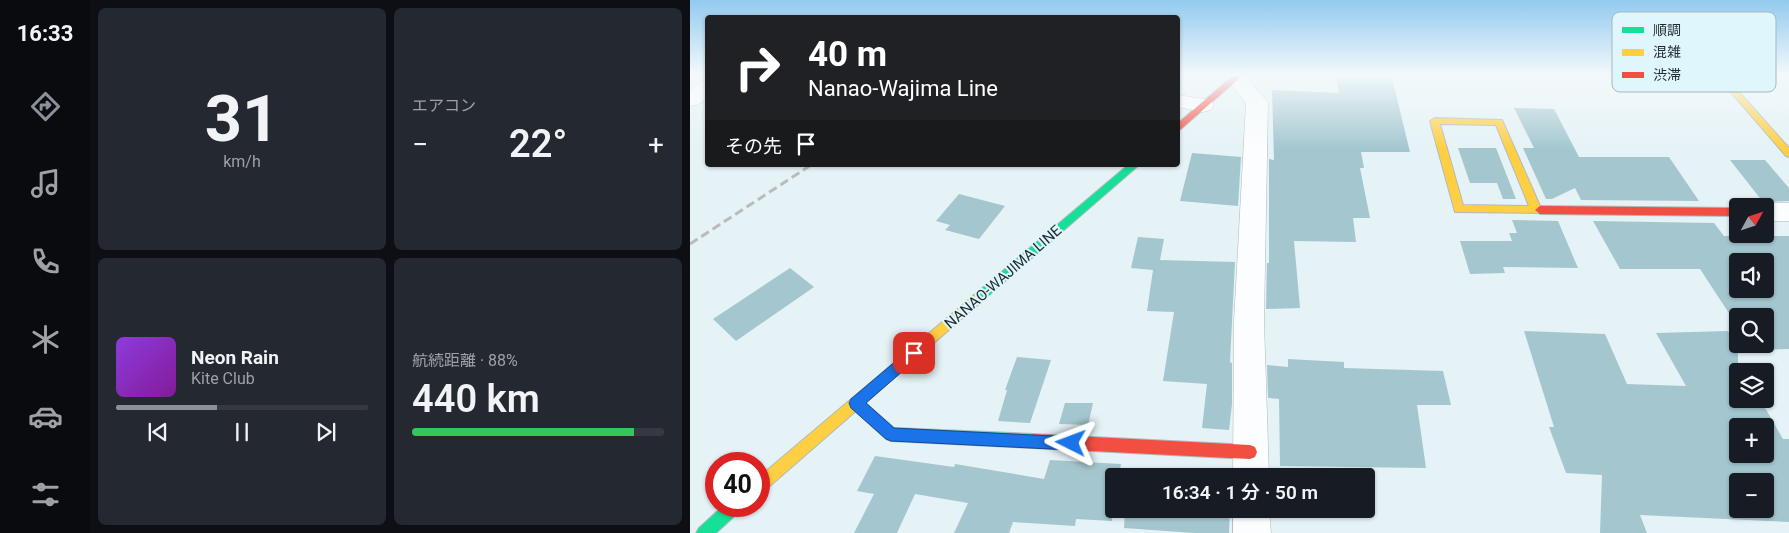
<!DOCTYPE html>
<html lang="ja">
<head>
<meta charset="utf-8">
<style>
	:root { --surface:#171b24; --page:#242831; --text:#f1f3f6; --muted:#9ea1a6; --line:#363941; --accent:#8c9099 }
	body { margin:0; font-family:Roboto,"Noto Sans JP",sans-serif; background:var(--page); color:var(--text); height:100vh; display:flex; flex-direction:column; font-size:19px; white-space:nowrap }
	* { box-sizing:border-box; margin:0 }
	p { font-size:16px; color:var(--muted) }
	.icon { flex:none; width:28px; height:28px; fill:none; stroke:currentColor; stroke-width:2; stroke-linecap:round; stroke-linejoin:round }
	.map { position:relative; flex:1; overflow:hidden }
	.panel { display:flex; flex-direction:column; gap:8px; padding:8px; background:#0d0f14; width:600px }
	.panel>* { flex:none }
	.hud { position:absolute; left:15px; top:15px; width:475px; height:152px; border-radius:5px; box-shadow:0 1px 4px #0004; background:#202124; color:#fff; overflow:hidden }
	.needle { width:32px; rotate:50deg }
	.tools { position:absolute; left:1039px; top:198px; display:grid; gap:10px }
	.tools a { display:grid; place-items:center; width:45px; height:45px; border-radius:5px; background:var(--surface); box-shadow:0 1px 4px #0004; font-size:25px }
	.speed { position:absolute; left:15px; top:452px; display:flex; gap:10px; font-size:25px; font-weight:700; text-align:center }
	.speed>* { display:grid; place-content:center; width:65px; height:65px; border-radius:50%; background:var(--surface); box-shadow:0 1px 4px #0004; line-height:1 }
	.speed .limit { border:8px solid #d22; background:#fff; color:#111 }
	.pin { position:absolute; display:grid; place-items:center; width:42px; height:42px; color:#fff; margin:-21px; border-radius:10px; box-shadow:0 2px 8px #0006 }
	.me { position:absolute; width:55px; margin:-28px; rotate:273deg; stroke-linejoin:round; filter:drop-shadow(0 0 4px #0008) }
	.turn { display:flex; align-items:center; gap:18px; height:105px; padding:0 20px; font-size:22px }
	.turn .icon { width:65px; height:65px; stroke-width:2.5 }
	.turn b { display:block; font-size:35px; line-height:42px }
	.then { display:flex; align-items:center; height:48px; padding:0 20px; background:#0003; gap:10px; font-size:19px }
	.big { font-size:38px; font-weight:600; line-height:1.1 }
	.panel .tile { flex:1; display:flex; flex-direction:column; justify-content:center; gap:8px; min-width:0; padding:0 18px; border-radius:8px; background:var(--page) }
	.panel .dial { align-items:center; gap:0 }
	.dial b { font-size:65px; line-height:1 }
	.song { display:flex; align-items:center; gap:15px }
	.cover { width:60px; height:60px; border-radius:8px; background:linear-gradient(135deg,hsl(270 70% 55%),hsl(290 70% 35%)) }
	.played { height:5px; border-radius:2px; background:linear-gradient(90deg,var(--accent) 40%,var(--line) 40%) }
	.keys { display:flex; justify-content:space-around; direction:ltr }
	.heat { display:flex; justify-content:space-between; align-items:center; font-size:28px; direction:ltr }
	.charge { height:8px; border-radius:4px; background:linear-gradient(90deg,#34c759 88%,var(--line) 0) }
	.panel .tiles { flex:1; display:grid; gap:8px; grid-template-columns:repeat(2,1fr) }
	.trip { position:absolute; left:415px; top:468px; width:270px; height:50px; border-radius:5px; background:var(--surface); box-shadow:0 1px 4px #0004; font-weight:600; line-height:50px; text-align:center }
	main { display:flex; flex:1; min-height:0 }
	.tab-bar { display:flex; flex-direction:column; width:90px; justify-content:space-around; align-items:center; background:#090b0e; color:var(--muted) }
	.tab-bar .icon { width:35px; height:35px }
	.tab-bar .active { color:var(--accent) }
	.tab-bar b { font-size:22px; color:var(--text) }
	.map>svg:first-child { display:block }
</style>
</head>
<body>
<main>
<nav class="tab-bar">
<b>16:33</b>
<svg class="icon active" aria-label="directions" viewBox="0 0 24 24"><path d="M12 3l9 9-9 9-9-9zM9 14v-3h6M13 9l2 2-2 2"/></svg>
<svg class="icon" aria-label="music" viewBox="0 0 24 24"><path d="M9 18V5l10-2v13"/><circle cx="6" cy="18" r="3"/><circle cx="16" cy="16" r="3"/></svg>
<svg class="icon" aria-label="phone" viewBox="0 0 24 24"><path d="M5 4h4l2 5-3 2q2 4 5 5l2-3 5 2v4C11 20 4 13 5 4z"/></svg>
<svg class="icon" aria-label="climate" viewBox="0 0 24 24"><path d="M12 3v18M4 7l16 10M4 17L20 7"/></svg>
<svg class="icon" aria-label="car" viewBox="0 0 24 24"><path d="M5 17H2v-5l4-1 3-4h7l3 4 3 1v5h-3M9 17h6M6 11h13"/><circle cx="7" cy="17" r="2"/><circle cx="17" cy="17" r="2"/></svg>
<svg class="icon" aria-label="filters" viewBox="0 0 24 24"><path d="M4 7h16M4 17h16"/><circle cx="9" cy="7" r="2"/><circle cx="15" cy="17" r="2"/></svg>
</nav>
<section class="panel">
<div class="tiles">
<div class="tile dial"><b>31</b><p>km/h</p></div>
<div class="tile"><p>エアコン</p>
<div class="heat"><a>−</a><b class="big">22°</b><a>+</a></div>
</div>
<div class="tile">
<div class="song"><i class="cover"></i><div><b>Neon Rain</b><p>Kite Club</p></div></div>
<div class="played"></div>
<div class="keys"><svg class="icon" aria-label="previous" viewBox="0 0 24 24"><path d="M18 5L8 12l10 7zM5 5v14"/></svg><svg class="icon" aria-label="pause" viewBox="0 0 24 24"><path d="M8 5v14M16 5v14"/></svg><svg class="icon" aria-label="next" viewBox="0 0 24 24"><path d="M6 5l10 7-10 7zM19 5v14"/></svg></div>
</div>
<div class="tile"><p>航続距離 · 88%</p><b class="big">440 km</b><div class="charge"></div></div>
</div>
</section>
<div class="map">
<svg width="1099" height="533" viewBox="0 0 1099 533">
	<rect width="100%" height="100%" fill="#e5f2f6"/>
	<g fill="#a4c7cf" fill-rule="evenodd">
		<path d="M646,77L702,78L720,152H671L674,168H670L680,218H663L666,242L604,241L610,308L576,309L577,263H579V159L584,160L582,90L649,93Z"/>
		<path d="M824,108L864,109L889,157H979L1009,201L891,200L885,188L862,199H856L833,148H844Z"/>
		<path d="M768,148H806L826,199H813L807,183H780Z"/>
		<path d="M502,153L551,157L548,206L490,201Z"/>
		<path d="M1040,160H1075L1099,188V201L1073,202Z"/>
		<path d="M269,194L315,206L289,239L255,230L260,225L246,221Z"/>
		<path d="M822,220L868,221L888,268L813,267L815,273L780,274L770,241H822L819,233H827Z"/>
		<path d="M903,221L1024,223L1034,236H1099V349L1062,350L1058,344H1075V316H1048V327L1010,269H930ZM1048,261H1075V289H1048Z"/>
		<path d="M448,237L474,239L470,260L545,262L540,362L542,363V404L539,430L512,428L517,384L473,381L484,312L457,311L463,270L441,268Z"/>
		<path d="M100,268L124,287L46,341L23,319Z"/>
		<path d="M834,331L915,334L937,384L996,386L966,333L1038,331L1048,346V399H1070L1093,439H1099V522L950,515L957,533H910L912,475L876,473L859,427H864ZM1048,426H1075V454H1048ZM1048,481H1075V509H1048Z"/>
		<path d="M327,357L361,360L340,423L308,421L317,390H315Z"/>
		<path d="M598,359L654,362V368L753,371L761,405H727L736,468L590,466L589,399L578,398L577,365L598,367Z"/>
		<path d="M375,403H403L398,425L369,424Z"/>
		<path d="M185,456L264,467L265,464L354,479L360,460L431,464L429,476H424L422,521L386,519L385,526L323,522L319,533H264L278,503L225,494L207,533H164L184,494L167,491Z"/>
		<path d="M435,509H540L539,533H504L434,528Z"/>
	</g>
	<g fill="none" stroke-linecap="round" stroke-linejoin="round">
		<defs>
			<g id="street">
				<path d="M538,75H554L578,102L574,322L579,476H543L544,322L556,103L536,78Z"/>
				<path d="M18,80V97L8,105L0,106V90L11,82Z"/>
				<path d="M488,95L521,100L524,105L521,110L513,112L488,107Z"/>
				<path d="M1075,203H1099V221H1075V206H1066Z"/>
				<path d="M543,509H579L581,533H543Z"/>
			</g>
			<g id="fast">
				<path d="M438,165H449L291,302H283L281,299L283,296Z"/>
				<path d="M166,397L171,399L204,428L343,434L348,436L350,441L348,446L343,448L201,441L196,439L161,407L159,403L161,399Z"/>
				<path d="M33,506H52L50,511L26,533H6L9,528Z"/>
			</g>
			<g id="slow">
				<path d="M1026,75H1034L1099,148V157L1096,156Z"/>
				<path d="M745,118L812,120L850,206L855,210L854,213L765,212L740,121ZM750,124L806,125L839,206L773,205Z"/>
				<path d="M287,294L291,296L293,299L291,302L74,491L69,493V477L283,296Z"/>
			</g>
			<g id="jam">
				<path d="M544,75H553L491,129L488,130V123Z"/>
				<path d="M850,206L1048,208V216L850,214L845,210Z"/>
				<path d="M343,434L560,445L565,447L567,452L565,457L560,459L343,448L338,446L336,441L338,436Z"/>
			</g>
		</defs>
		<use href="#street" stroke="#b0babd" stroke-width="1"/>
		<use href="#fast" stroke="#b0babd" stroke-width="2"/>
		<use href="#slow" stroke="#b0babd" stroke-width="2"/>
		<use href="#jam" stroke="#b0babd" stroke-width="2"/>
		<use href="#street" fill="#fbfdfe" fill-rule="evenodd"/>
		<use href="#fast" fill="#16e098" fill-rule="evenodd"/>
		<use href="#slow" fill="#ffcf43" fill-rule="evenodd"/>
		<use href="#jam" fill="#f24e42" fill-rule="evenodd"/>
		<path stroke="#b9bcbd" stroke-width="3" stroke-dasharray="9 4.5" stroke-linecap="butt" d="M0,244L121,165"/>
	</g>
	<linearGradient id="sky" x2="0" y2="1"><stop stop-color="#93caef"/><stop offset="0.5" stop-color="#f3f9fb"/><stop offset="1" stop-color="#f3f9fb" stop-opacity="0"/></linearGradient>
	<rect width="1099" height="149" fill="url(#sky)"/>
	<path fill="#1a73e8" stroke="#114b97" d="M224,348L229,349L231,353L229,357L176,403L204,428L381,437L386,439L388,443L386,448L381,450L201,441L196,439L161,408L159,403L161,399L220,349Z"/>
	<g text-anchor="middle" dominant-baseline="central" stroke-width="4" stroke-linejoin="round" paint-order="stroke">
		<g font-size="15" fill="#1f2a2d" stroke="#dff6fc">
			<text transform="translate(313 277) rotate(-41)">NANAO-WAJIMA LINE</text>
		</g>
	</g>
	<rect x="922" y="12" width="164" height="80" rx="8" fill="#dff6fc" stroke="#a5b9be" stroke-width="1"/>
	<rect x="932" y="27" width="22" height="6" fill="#16e098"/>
	<rect x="932" y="49" width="22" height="7" fill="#ffcf43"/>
	<rect x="932" y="72" width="22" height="6" fill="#f24e42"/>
	<g font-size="14" fill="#1f2a2d">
		<text x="963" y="35">順調</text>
		<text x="963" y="57">混雑</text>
		<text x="963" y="80">渋滞</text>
	</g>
</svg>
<div class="tools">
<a><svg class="needle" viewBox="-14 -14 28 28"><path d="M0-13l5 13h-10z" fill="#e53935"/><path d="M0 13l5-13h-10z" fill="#9ea1a6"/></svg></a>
<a><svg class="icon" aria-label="sound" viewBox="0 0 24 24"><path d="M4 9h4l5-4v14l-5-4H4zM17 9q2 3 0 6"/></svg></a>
<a><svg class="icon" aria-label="search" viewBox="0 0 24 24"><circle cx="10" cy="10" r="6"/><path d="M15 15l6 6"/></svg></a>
<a><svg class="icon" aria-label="layers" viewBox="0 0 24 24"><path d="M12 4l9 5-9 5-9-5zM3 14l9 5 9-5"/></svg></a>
<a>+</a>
<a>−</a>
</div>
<div class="speed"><div class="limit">40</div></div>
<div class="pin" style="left:224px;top:353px;background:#d93025"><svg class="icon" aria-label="arrive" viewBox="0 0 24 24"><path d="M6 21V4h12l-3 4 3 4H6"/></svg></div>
<svg class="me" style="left:381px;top:443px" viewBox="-20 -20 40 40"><path d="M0-17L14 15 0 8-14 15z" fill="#1a73e8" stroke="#fff" stroke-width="4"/></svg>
<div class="trip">16:34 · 1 分 · 50 m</div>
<div class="hud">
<div class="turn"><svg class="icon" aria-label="right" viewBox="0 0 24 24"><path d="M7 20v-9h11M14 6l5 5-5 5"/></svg><div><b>40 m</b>Nanao-Wajima Line</div></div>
<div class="then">その先<svg class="icon" aria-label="arrive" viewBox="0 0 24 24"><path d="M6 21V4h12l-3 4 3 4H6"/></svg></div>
</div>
</div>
</main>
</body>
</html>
